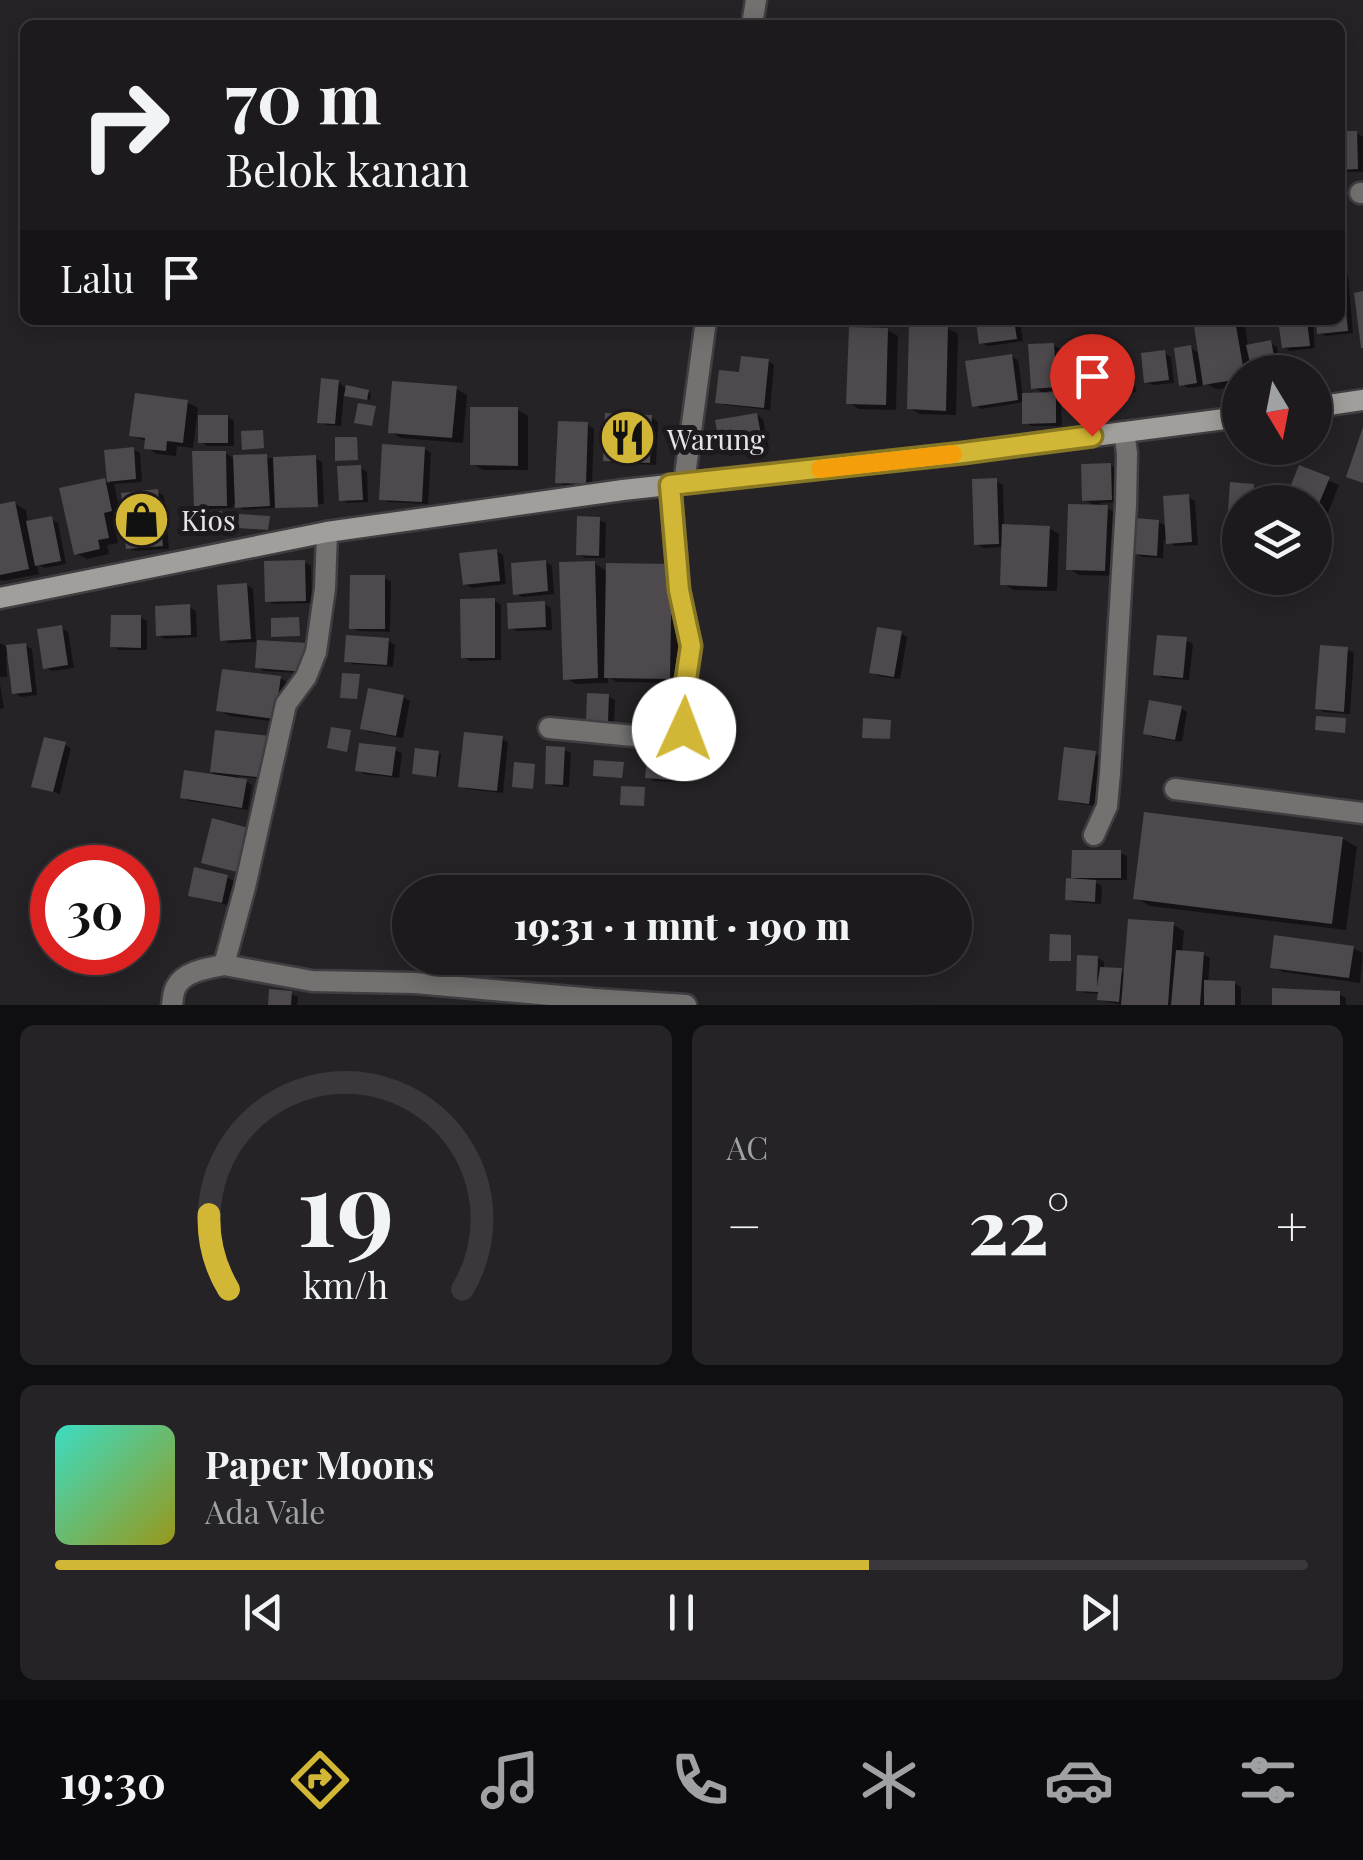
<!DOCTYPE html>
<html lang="id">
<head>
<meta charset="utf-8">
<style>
	:root { --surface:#1c1a1d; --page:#252326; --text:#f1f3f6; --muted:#a0a1a4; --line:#3a383b; --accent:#d2b736 }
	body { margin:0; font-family:"Playfair Display",serif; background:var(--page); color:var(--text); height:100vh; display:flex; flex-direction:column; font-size:38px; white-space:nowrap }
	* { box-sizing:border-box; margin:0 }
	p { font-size:32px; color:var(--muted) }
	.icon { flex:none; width:55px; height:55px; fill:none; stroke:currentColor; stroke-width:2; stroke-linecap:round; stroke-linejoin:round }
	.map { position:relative; height:1005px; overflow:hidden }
	.details { display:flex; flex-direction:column; gap:20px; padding:20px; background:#0f0e10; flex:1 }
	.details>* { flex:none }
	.top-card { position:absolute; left:20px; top:20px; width:1325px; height:305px; border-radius:15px; box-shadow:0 5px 25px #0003,0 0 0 2px var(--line); background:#1c1a1d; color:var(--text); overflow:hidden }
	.needle { width:65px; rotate:170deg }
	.fabs { position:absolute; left:1222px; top:355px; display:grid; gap:20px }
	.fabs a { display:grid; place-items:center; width:110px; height:110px; border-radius:50%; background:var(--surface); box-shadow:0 5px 25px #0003,0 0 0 2px var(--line); font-size:50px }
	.speed { position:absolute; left:30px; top:845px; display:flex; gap:20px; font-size:50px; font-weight:700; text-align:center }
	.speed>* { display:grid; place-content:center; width:130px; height:130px; border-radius:50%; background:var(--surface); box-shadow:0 5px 25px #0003,0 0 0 2px var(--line); line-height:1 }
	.speed .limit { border:15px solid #d22; background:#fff; color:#111 }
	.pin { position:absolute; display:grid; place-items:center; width:85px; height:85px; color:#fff; margin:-102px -42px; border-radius:50% 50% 50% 0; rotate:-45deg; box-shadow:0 0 10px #0007 }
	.pin .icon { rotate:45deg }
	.me { position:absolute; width:110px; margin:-55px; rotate:2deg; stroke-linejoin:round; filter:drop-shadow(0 0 8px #0008) }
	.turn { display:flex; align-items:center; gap:35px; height:210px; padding:0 40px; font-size:45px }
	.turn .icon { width:130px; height:130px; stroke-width:2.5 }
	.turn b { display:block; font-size:70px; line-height:85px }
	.then { display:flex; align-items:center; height:95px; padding:0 40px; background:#0003; gap:20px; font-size:38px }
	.big { font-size:75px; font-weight:800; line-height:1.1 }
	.details .card { flex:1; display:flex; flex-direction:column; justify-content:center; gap:15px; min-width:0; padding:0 35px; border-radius:15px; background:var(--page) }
	.details .dial { align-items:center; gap:0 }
	.dial svg { height:260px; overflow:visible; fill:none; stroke:var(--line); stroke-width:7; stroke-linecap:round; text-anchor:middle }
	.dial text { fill:var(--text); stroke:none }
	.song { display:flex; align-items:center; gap:30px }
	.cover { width:120px; height:120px; border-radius:15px; background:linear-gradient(135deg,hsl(170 70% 55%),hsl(60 70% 35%)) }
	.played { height:10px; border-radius:5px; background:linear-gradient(90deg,var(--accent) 65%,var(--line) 65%) }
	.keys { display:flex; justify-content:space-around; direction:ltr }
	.heat { display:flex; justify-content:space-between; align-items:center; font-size:55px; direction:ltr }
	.details .tiles { flex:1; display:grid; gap:20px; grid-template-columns:1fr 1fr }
	.card:last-child { grid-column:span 2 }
	.trip { position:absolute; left:392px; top:875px; width:580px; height:100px; border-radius:50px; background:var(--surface); box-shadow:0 5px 25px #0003,0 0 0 2px var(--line); font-weight:800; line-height:100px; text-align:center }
	.menu { display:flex; height:160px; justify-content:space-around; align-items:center; background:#0b0a0c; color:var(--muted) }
	.menu .icon { width:70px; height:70px }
	.menu .on { color:var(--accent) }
	.menu b { font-size:45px; color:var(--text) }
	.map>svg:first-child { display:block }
</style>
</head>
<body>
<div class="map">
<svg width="1363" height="1005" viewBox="0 0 1363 1005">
	<rect width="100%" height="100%" fill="#262327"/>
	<g fill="#0007">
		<path d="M1356,133L1363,137V172H1340V134Z"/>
		<path d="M1340,271L1348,275L1353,333L1326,336L1320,333L1318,320H1340Z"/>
		<path d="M1009,320L1020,323L1023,341L988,346L981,343Z"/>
		<path d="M1195,320H1244L1248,347L1270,343L1277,347L1282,372H1240V386L1216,389L1202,381L1203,386L1188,388L1182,384L1191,348L1200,354Z"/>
		<path d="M1281,320H1313L1315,348L1290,351L1284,347Z"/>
		<path d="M947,328L958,334L956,415L920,414L909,408Z"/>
		<path d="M887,330L898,336L896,410L859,409L849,403Z"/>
		<path d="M1054,345L1060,349L1063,390L1047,391L1061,399L1062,426H1031L1025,422L1024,402L981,409L975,405L1011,356L1018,360L1023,396L1047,395L1033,387Z"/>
		<path d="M1164,353L1171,357L1174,383L1153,385L1146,382Z"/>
		<path d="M768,361L774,365L770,410L725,405L718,401L741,375Z"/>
		<path d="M1126,364L1133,368L1136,392L1103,397L1097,393Z"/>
		<path d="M339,382L345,388L368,392L371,393L370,400L344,393L341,426L326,425L319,421Z"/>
		<path d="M456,389L467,395L463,443L401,438L391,432Z"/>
		<path d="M187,402L198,408L193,448L177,446L176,456L157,454L147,448V442L132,435Z"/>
		<path d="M518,410L528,416V470H483L473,464Z"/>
		<path d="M757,415L763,419L769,449L730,456L723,452Z"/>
		<path d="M228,417L234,421V446H207L201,442Z"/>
		<path d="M652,418L658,422L656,465L612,463L606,459Z"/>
		<path d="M588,425L594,429L592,486L564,485L557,481Z"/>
		<path d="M133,449L140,453L142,482L114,484L121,516L113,518L118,543L107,545L109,554L87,559L76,553L104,481L110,484L107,452Z"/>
		<path d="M425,449L431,453L428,504L388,502L381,498Z"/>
		<path d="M225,453L233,458H315L322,462L324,504L244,510L233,504V508L203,509L196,505Z"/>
		<path d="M1111,465L1117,469L1118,502L1099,503L1117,514L1115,576L1079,575L1068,568L1098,507L1084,500Z"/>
		<path d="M360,468L367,472L368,502L348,503L341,499Z"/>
		<path d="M1300,468L1339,485L1315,545V502H1286Z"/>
		<path d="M996,481L1003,485L1004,526L1049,528L1059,534L1057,591L1014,590L1003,584L1004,547L983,548L976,544Z"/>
		<path d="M1232,485L1253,486L1260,490L1259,502H1240V559L1228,555Z"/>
		<path d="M157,492L164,496L169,549L135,551L128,548Z"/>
		<path d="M1188,497L1195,501L1198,545L1175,546L1164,540L1163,558L1142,557L1135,553L1159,522L1167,527Z"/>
		<path d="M15,504L26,510L28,524L51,519L58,523L66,564L44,568L37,564L39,574L3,581L0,580V507Z"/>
		<path d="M599,520L606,523L605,558H585L578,554Z"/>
		<path d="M496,551L503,555L506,584L472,588L465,584Z"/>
		<path d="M304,562L311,566L312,603L274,604L268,601Z"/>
		<path d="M546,562L552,566L554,594L522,597L516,593Z"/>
		<path d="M594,563L608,572L682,573L680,683L617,682L608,677V683L576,684L566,678Z"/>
		<path d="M384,578L391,582L390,632L359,631L352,628Z"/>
		<path d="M247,585L253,589L256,642L229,643L222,639Z"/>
		<path d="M495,601L501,605V660L470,661L463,657Z"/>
		<path d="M544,604L551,608L552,630L517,631L510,628Z"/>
		<path d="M189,607L196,611L197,637L165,639L158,635Z"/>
		<path d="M141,618L147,621V650H119L113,646Z"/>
		<path d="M61,628L68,632L74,668L52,671L46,667Z"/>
		<path d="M901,633L907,637L900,679L878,676L872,672Z"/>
		<path d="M1186,640L1193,644L1189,680L1163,678L1156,674Z"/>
		<path d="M389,641L395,645L393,667L353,664L346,660Z"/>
		<path d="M0,643L7,647L25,645L32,649L37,695L21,697L15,693L10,655L6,656L7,677H0Z"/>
		<path d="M259,643L312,674L264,671L258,667Z"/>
		<path d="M1348,650L1354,653L1350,714L1324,712L1318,708Z"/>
		<path d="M280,678L290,684L286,723L230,716L219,710Z"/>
		<path d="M0,684L4,708L0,709Z"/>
		<path d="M608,696L615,700L614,725L595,724Z"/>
		<path d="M403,697L410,701L403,738L369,732L362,728Z"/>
		<path d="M1181,708L1187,712L1182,742L1152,737L1146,733Z"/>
		<path d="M217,733L271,780L237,776L252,785L248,810L189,801L183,797L212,776Z"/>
		<path d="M502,739L508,742L503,793L467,789L461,785Z"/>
		<path d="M65,745L71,748L60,794L34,786Z"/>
		<path d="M395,750L402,753L399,778L364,774L358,770Z"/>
		<path d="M565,750L571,753L569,787L554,786L547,783Z"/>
		<path d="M672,751L679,754L676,782L654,781L648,777Z"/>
		<path d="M439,753L441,755L438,776L417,774Z"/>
		<path d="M1095,754L1102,757L1095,806L1067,802L1060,799Z"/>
		<path d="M1343,839L1357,847L1346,930L1150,906L1136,898Z"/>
		<path d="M1074,852L1120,853L1127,856V880H1091L1102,886L1101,904L1074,902L1067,899L1074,881Z"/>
		<path d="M227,877L234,881L228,905L197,898L191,894Z"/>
		<path d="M1174,925L1184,931L1182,953L1203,954L1210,958L1208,983H1234L1241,987V1005H1124L1107,1002L1100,999V994L1085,993L1078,990L1098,958L1104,962V970L1121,971L1126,974Z"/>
		<path d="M1353,948L1363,953L1360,983L1283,972L1272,966Z"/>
		<path d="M291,994L298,997L297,1005H270Z"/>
		<path d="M1339,994L1346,998V1005H1274Z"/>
	</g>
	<g fill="#4d494d">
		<path d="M1340,131H1357L1358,169L1340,170Z"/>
		<path d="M1340,279H1343L1348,331L1317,334L1316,320H1340Z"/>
		<path d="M1363,291V348H1361L1354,293Z"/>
		<path d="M992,320H1014L1017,339L979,344L976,322Z"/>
		<path d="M1193,320H1235L1244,372H1240V379L1203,385Z"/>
		<path d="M1278,320H1307L1310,346L1282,348Z"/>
		<path d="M909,324L948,325L946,411L907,409Z"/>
		<path d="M849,327L888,328L886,405L846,404Z"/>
		<path d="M1271,340L1277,372H1252L1246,345Z"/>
		<path d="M1054,343L1057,387L1031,389L1028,344Z"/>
		<path d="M1191,345L1197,383L1179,386L1174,348Z"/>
		<path d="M1165,350L1169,380L1144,383L1141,353Z"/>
		<path d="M1012,354L1018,400L972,407L965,361Z"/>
		<path d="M741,356L769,359L764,408L715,403L719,370L739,372Z"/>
		<path d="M1127,361L1130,390L1094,395L1090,366Z"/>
		<path d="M321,378L339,380L335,424L317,423Z"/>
		<path d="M392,381L457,386L452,438L388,433Z"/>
		<path d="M346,385L369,390L367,400L344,396Z"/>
		<path d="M1056,392V423L1022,424V393Z"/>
		<path d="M135,393L188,400L183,443L167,441L166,451L144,449L145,438L129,436Z"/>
		<path d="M358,403L376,406L372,426L354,423Z"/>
		<path d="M470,407H518V466L470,465Z"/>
		<path d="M605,413L652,415L650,463L603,461Z"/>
		<path d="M757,413L763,446L721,453L715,420Z"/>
		<rect x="198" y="415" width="30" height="28"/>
		<path d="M558,421L588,422L586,484L555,483Z"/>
		<path d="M1363,427V483L1346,477Z"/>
		<path d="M263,430L264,448L242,450L241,431Z"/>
		<path d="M335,437H357L358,460L335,461Z"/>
		<path d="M382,444L425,447L422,502L379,500Z"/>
		<path d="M134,447L136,479L107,482L104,450Z"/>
		<path d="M192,451H226L227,506H194Z"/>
		<path d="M267,454L270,506L235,508L233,455Z"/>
		<path d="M316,455L318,507L275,508L273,457Z"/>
		<path d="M1111,463L1112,500L1082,501L1081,464Z"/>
		<path d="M361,465L363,500L339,501L337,466Z"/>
		<path d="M1299,465L1330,477L1315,513V502H1284Z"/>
		<path d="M105,478L112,511L104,513L109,538L98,540L100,549L74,555L59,488Z"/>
		<path d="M997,478L999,544L974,545L972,479Z"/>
		<path d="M1230,482L1254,484L1253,502H1240V557L1225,556Z"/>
		<path d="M158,489L163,546L126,549L121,493Z"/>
		<path d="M1189,494L1192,542L1166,544L1163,496Z"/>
		<path d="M15,501L29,569L0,575V504Z"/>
		<path d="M1068,504L1108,505L1105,571L1066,570Z"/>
		<path d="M222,511V533L198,534L197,512Z"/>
		<path d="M239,514L270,516L268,530L238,528Z"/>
		<path d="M52,516L61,561L35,566L26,521Z"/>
		<path d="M577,516L600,517L599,556L576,555Z"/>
		<path d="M1135,518L1159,520L1157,556L1133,554Z"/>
		<path d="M1002,524L1050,526L1047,587L1000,585Z"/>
		<path d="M497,549L500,581L463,585L459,553Z"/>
		<path d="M305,560L306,601L265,602L264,561Z"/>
		<path d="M546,560L548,591L513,595L511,563Z"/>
		<path d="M595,561L598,678L563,680L559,562Z"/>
		<path d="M606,563L672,564L670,679L604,678Z"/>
		<path d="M350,575H385V629H349Z"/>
		<path d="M247,583L251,639L220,641L217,585Z"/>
		<path d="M495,598V658H461L460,599Z"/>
		<path d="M545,601L546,627L508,629L507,603Z"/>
		<path d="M190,604L191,635L156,636L155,606Z"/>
		<path d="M111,615H141V648L110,647Z"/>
		<path d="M299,617L300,636L271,637V618Z"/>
		<path d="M62,625L68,665L43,669L37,629Z"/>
		<path d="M877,627L902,631L894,677L869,673Z"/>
		<path d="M346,635L389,638L387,665L344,662Z"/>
		<path d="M1157,635L1187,637L1183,678L1153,675Z"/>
		<path d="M257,640L308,643L306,672L255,668Z"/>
		<path d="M26,643L32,692L12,694L6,645Z"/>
		<path d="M1320,645L1348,647L1344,712L1315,709Z"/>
		<path d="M222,669L281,676L275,719L216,711Z"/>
		<path d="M342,673L360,674L357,699L340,698Z"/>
		<path d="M368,688L404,695L396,736L360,729Z"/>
		<path d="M587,693L609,694L608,723L586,722Z"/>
		<path d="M1149,700L1182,706L1175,740L1143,734Z"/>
		<path d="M1316,716L1346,718L1345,733L1315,730Z"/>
		<path d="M863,718L891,720L890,739L862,738Z"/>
		<path d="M331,727L351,730L347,752L327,748Z"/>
		<path d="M215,730L270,736L265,778L210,772Z"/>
		<path d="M464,732L503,736L497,791L458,787Z"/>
		<path d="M44,737L66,742L53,792L31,787Z"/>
		<path d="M359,743L396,747L392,776L355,771Z"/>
		<path d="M546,746L565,747L563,785L545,784Z"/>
		<path d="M648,746L673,748L670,780L645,778Z"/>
		<path d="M1064,747L1096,751L1089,804L1058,800Z"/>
		<path d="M415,748L439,751L436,777L412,774Z"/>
		<path d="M594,760L624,762L622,778L593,776Z"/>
		<path d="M514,762L535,764L533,789L512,787Z"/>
		<path d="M184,770L247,779L242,808L180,798Z"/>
		<path d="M621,786L645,787L644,806L620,805Z"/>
		<path d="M1144,812L1343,837L1332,924L1133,899Z"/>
		<path d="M212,818L252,829L241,873L201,863Z"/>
		<path d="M1072,850H1121V878H1071Z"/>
		<path d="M194,867L228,875L222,903L188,896Z"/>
		<path d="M1066,878L1096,880L1095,902L1065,900Z"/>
		<path d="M1128,919L1174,922L1168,1005H1121Z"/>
		<path d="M1050,934L1071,935V961H1049Z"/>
		<path d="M1274,935L1354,946L1349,978L1270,968Z"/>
		<path d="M1176,950L1204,952L1200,1005H1171Z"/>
		<path d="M1077,955L1098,956L1097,987L1100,967L1122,968L1119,1002L1097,1000L1098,992L1076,991Z"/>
		<path d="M1204,980L1235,981V1005H1204Z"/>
		<path d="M1272,988L1340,991V1005H1272Z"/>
		<path d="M269,989L292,991L291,1005H268Z"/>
	</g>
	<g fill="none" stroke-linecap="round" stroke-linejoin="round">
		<defs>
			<g id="street">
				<path d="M752,25L756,0"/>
				<path d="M1360,193H1363"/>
				<path d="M684,483L706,320"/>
				<path d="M327,532L325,588L316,652L306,677L286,704L245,887L224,965L312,981L415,983L595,999L686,1005"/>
				<path d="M549,728L676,740L683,738L684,729L682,706L691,646L679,590L670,485"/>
				<path d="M1175,789L1363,813"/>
				<path d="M1094,835L1107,806L1110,773L1126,505L1127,453L1124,432"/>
				<path d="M172,1005C173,999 173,992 176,987C184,971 209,968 224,965"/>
			</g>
			<g id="secondary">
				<path d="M1315,407L1363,400"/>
				<path d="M0,598L327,532L623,490L963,453L1240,417"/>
			</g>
		</defs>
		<use href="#street" stroke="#413e42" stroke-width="25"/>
		<use href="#secondary" stroke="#413e42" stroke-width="25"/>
		<use href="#street" stroke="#737270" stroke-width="20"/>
		<use href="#secondary" stroke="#a09f9b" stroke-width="20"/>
	</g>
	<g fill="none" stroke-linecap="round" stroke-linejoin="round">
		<defs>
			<path id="route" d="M684,729L682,706L691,646L679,590L670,485L963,453L1092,436"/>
		</defs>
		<use href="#route" stroke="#887723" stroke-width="25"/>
		<use href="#route" stroke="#d2b736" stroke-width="18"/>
		<path stroke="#f59e0b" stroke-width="18" d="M820,469L953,454"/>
	</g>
	<defs>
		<symbol id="restaurant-disc" viewBox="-11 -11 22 22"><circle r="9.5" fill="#d2b736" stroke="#1d191d"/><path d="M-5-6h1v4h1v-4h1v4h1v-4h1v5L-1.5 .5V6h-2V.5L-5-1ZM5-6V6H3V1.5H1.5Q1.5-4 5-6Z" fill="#111"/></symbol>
		<symbol id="shop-disc" viewBox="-11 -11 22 22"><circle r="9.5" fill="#d2b736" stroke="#1d191d"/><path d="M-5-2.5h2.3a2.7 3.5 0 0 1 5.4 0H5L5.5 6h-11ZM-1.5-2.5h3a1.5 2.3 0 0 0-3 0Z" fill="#111"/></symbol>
	</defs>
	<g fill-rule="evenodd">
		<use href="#restaurant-disc" x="596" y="406" width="63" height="63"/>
		<use href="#shop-disc" x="110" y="488" width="63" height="63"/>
	</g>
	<g text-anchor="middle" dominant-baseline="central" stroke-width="10" stroke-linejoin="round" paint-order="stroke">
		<g font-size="28" fill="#e5e3e5" stroke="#1d191d" text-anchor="start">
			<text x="667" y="438">Warung</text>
			<text x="181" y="519">Kios</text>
		</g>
	</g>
</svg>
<div class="fabs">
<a><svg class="needle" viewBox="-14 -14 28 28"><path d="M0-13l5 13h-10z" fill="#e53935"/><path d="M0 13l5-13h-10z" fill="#a0a1a4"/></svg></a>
<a><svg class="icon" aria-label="layers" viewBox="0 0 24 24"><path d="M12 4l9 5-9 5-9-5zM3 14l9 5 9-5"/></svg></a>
</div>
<div class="speed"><div class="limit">30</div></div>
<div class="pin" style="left:1092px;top:436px;background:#d93025"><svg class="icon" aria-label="arrive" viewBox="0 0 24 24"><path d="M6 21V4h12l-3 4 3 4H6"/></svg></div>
<svg class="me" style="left:684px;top:729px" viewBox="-20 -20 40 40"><circle r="19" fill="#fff"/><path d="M0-13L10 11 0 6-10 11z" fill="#d2b736"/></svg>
<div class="trip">19:31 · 1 mnt · 190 m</div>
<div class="top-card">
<div class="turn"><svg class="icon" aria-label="right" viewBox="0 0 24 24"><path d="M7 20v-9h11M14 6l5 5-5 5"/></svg><div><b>70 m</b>Belok kanan</div></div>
<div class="then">Lalu<svg class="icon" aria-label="arrive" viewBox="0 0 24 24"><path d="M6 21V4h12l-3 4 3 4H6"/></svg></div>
</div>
</div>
<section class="details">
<div class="tiles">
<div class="card dial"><svg viewBox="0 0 100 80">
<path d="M14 69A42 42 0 1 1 86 69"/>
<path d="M14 69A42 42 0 0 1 8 46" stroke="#d2b736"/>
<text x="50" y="56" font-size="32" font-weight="700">19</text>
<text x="50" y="72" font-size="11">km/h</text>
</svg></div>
<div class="card"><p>AC</p>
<div class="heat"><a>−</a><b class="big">22°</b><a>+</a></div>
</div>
<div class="card">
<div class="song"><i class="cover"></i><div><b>Paper Moons</b><p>Ada Vale</p></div></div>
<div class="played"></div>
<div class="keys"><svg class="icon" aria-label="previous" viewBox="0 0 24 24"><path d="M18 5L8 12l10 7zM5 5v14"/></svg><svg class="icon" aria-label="pause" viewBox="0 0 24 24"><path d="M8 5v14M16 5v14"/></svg><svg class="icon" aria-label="next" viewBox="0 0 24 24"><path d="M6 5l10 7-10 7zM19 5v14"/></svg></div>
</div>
</div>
</section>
<nav class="menu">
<b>19:30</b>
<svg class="icon on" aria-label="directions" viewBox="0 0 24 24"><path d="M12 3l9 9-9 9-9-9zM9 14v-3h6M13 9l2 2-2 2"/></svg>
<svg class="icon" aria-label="music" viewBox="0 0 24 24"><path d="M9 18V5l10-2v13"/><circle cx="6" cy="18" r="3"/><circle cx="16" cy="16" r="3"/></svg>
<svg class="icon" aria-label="phone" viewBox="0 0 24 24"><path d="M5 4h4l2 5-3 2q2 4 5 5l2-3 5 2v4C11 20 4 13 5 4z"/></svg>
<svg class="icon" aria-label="climate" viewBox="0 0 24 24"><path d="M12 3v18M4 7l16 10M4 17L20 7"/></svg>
<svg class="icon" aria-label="car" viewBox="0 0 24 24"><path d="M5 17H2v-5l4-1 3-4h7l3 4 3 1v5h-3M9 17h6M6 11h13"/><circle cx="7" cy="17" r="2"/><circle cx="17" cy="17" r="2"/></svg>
<svg class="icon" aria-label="filters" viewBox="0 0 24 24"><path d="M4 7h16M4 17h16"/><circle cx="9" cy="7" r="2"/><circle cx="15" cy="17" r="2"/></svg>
</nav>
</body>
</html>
